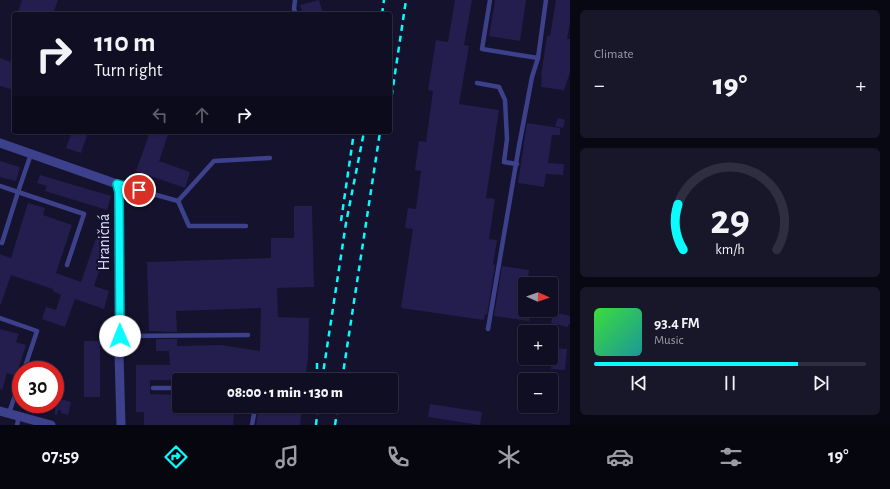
<!DOCTYPE html>
<html lang="en">
<head>
<meta charset="utf-8">
<style>
	:root { --surface:#0f0e22; --page:#18172a; --text:#f1f3f6; --muted:#9b9ca5; --line:#2f2e40; --accent:#0bfafd }
	body { margin:0; font-family:"Alegreya Sans",sans-serif; background:var(--page); color:var(--text); height:100vh; display:flex; flex-direction:column; font-size:15px; white-space:nowrap }
	* { box-sizing:border-box; margin:0 }
	p { font-size:13px; color:var(--muted) }
	.icon { flex:none; width:22px; height:22px; fill:none; stroke:currentColor; stroke-width:2; stroke-linecap:round; stroke-linejoin:round }
	.map { position:relative; flex:1; overflow:hidden }
	.details { display:flex; flex-direction:column; gap:10px; padding:10px; background:#080813; width:320px }
	.details>* { flex:none }
	.guide { position:absolute; left:12px; top:12px; width:380px; height:122px; border-radius:4px; box-shadow:0 1px 3px #0004,0 0 0 1px var(--line); background:#0f0e22; color:var(--text); overflow:hidden }
	.needle { width:26px; rotate:92deg }
	.tools { position:absolute; left:518px; top:277px; display:grid; gap:8px }
	.tools a { display:grid; place-items:center; width:40px; height:40px; border-radius:4px; background:var(--surface); box-shadow:0 1px 3px #0004,0 0 0 1px var(--line); font-size:20px }
	.speed { position:absolute; left:12px; top:361px; display:flex; gap:8px; font-size:20px; font-weight:700; text-align:center }
	.speed>* { display:grid; place-content:center; width:52px; height:52px; border-radius:50%; background:var(--surface); box-shadow:0 1px 3px #0004,0 0 0 1px var(--line); line-height:1 }
	.speed .limit { border:6px solid #d22; background:#fff; color:#111 }
	.pin { position:absolute; display:grid; place-items:center; width:34px; height:34px; color:#fff; margin:-17px; border:2px solid #fff; border-radius:50%; box-shadow:0 1px 4px #0007 }
	.me { position:absolute; width:44px; margin:-22px; rotate:359deg; stroke-linejoin:round; filter:drop-shadow(0 0 3px #0008) }
	.turn { display:flex; align-items:center; gap:14px; height:84px; padding:0 16px; font-size:18px }
	.turn .icon { width:52px; height:52px; stroke-width:2.5 }
	.turn b { display:block; font-size:28px; line-height:34px }
	.lanes { display:flex; align-items:center; height:38px; padding:0 16px; background:#0003; justify-content:center; gap:20px; direction:ltr }
	.lanes .off { opacity:.35 }
	.big { font-size:30px; font-weight:800; line-height:1.1 }
	.details .widget { flex:1; display:flex; flex-direction:column; justify-content:center; gap:6px; min-width:0; padding:0 14px; border-radius:6px; background:var(--page) }
	.details .dial { align-items:center; gap:0 }
	.dial svg { height:104px; overflow:visible; fill:none; stroke:var(--line); stroke-width:7; stroke-linecap:round; text-anchor:middle }
	.dial text { fill:var(--text); stroke:none }
	.song { display:flex; align-items:center; gap:12px }
	.cover { width:48px; height:48px; border-radius:6px; background:linear-gradient(135deg,hsl(120 70% 55%),hsl(180 70% 35%)) }
	.played { height:4px; border-radius:2px; background:linear-gradient(90deg,var(--accent) 75%,var(--line) 75%) }
	.keys { display:flex; justify-content:space-around; direction:ltr }
	.heat { display:flex; justify-content:space-between; align-items:center; font-size:22px; direction:ltr }
	.trip { position:absolute; left:172px; top:373px; width:226px; height:40px; border-radius:4px; background:var(--surface); box-shadow:0 1px 3px #0004,0 0 0 1px var(--line); font-weight:800; line-height:40px; text-align:center }
	.dock { display:flex; height:64px; justify-content:space-around; align-items:center; background:#06060e; color:var(--muted) }
	.dock .icon { width:28px; height:28px }
	.dock .current { color:var(--accent) }
	.dock b { font-size:18px; color:var(--text) }
	main { display:flex; flex:1; min-height:0 }
	.map>svg:first-child { display:block }
</style>
</head>
<body>
<main>
<div class="map">
<svg width="570" height="425" viewBox="0 0 570 425">
	<rect width="100%" height="100%" fill="#14122d"/>
	<g fill="#231e4e">
		<path d="M22,0H58L53,14H23L18,12Z"/>
		<path d="M319,0L323,14H306V11L302,12L300,5Z"/>
		<path d="M455,0H472L464,45L469,46L459,104L499,110L486,198L495,199L489,239L497,240L493,264L495,265L487,315L485,314L484,320L401,308L413,229L405,228L408,208L416,209L421,171L415,170L419,141L426,142L433,91L428,90L436,40L448,42Z"/>
		<path d="M495,0H526L520,41L489,36Z"/>
		<path d="M556,0H570V22L567,39H570V72L564,90L541,87L542,77L541,76L547,36H550Z"/>
		<path d="M0,58L14,63V90L0,86Z"/>
		<path d="M558,118L565,120L563,128L555,126Z"/>
		<path d="M527,123L560,128V135H552L548,163L564,164L563,175L546,174L544,187L518,183Z"/>
		<path d="M72,132H88L81,153L66,148Z"/>
		<path d="M150,132H169L159,161L190,172L185,188L136,171Z"/>
		<path d="M0,161L20,167L16,181L0,177Z"/>
		<path d="M40,175L111,196L107,210L45,191L47,186L37,183Z"/>
		<path d="M28,203L45,208L43,215L72,225L56,273L81,282L102,221L110,224L105,237L110,239L94,286L109,291L104,309L75,299L65,327L42,319L46,307L56,310L61,295L53,291V289L11,275L1,304H0V254L11,258Z"/>
		<path d="M294,206H312L314,287L277,288L278,317L309,318L308,358L305,380H263L217,374L179,375V380H150V394L179,395V406H222L221,412L234,413L233,425H144V412H136V365H170L169,351H156V339H177V346L221,345L260,351L261,308L176,311L177,332L149,331L147,262L271,258V238H294Z"/>
		<path d="M502,266L529,270L527,284H525V310H531L529,321L494,316Z"/>
		<path d="M554,312L570,316V325L568,324V327L551,323Z"/>
		<path d="M0,329L19,334L16,342L26,345L16,376L7,373L2,390L0,389Z"/>
		<rect x="84" y="341" width="16" height="56"/>
		<path d="M553,348L567,349L565,370L551,369Z"/>
		<path d="M55,386L65,389L61,399L71,402L68,415L61,413V410H58L57,415L55,414Z"/>
		<path d="M430,404L482,412L480,425L428,417Z"/>
		<path d="M259,406H302L300,425H256Z"/>
	</g>
	<g fill="none" stroke-linecap="round" stroke-linejoin="round">
		<g stroke="#3d418b" stroke-width="4.5">
			<path d="M295,0L294,9L296,14"/>
			<path d="M490,0L482,49L538,58"/>
			<path d="M477,83L499,87L505,100L507,139L504,162L517,164"/>
			<path d="M117,184L178,201L214,161L270,158"/>
			<path d="M0,186L18,192L31,154"/>
			<path d="M178,201L189,226H246"/>
			<path d="M2,243L18,192L84,214L67,265"/>
			<path d="M0,318L37,331L24,370"/>
			<path d="M488,329L519,146L532,77L538,58L546,0"/>
			<path d="M120,336L248,335"/>
			<path d="M153,388H179"/>
			<path d="M247,406L254,414L252,425"/>
			<path d="M9,413L21,378"/>
			<path d="M17,425L19,416"/>
		</g>
		<g stroke="#3d418b" stroke-width="9">
			<path d="M0,143L117,184L119,192V354L121,425"/>
			<path d="M0,411L51,425"/>
		</g>
		<g stroke="#0bfafd" stroke-width="2.5" stroke-dasharray="6 5" stroke-linecap="butt">
			<path d="M382,14L384,0"/>
			<path d="M390,107L406,0"/>
			<path d="M341,221L354,132"/>
			<path d="M317,380V358"/>
			<path d="M322,380L346,223L364,132"/>
			<path d="M342,380L380,132"/>
			<path d="M316,425L318,406"/>
			<path d="M335,425L338,406"/>
		</g>
	</g>
	<g fill="none" stroke-linecap="round" stroke-linejoin="round">
		<defs>
			<path id="route" d="M120,336L119,192L117,184L139,190"/>
		</defs>
		<use href="#route" stroke="#07a2a4" stroke-width="10"/>
		<use href="#route" stroke="#0bfafd" stroke-width="7"/>
	</g>
	<g text-anchor="middle" dominant-baseline="central" stroke-width="4" stroke-linejoin="round" paint-order="stroke">
		<g font-size="16" fill="#dfdeff" stroke="#14122d">
			<text transform="translate(104 242) rotate(-90)">Hraničná</text>
		</g>
	</g>
</svg>
<div class="tools">
<a><svg class="needle" viewBox="-14 -14 28 28"><path d="M0-13l5 13h-10z" fill="#e53935"/><path d="M0 13l5-13h-10z" fill="#9b9ca5"/></svg></a>
<a>+</a>
<a>−</a>
</div>
<div class="speed"><div class="limit">30</div></div>
<div class="pin" style="left:139px;top:190px;background:#d93025"><svg class="icon" aria-label="arrive" viewBox="0 0 24 24"><path d="M6 21V4h12l-3 4 3 4H6"/></svg></div>
<svg class="me" style="left:120px;top:336px" viewBox="-20 -20 40 40"><circle r="19" fill="#fff"/><path d="M0-13L10 11 0 6-10 11z" fill="#0bfafd"/></svg>
<div class="trip">08:00 · 1 min · 130 m</div>
<div class="guide">
<div class="turn"><svg class="icon" aria-label="right" viewBox="0 0 24 24"><path d="M7 20v-9h11M14 6l5 5-5 5"/></svg><div><b>110 m</b>Turn right</div></div>
<div class="lanes"><svg class="icon off" aria-label="left" viewBox="0 0 24 24"><path d="M17 20v-9H6M10 6l-5 5 5 5"/></svg><svg class="icon off" aria-label="ahead" viewBox="0 0 24 24"><path d="M12 20V5M6 11l6-6 6 6"/></svg><svg class="icon" aria-label="right" viewBox="0 0 24 24"><path d="M7 20v-9h11M14 6l5 5-5 5"/></svg></div>
</div>
</div>
<section class="details">
<div class="widget"><p>Climate</p>
<div class="heat"><a>−</a><b class="big">19°</b><a>+</a></div>
</div>
<div class="widget dial"><svg viewBox="0 0 100 80">
<path d="M14 69A42 42 0 1 1 86 69"/>
<path d="M14 69A42 42 0 0 1 10 34" stroke="#0bfafd"/>
<text x="50" y="56" font-size="32" font-weight="700">29</text>
<text x="50" y="72" font-size="11">km/h</text>
</svg></div>
<div class="widget">
<div class="song"><i class="cover"></i><div><b>93.4 FM</b><p>Music</p></div></div>
<div class="played"></div>
<div class="keys"><svg class="icon" aria-label="previous" viewBox="0 0 24 24"><path d="M18 5L8 12l10 7zM5 5v14"/></svg><svg class="icon" aria-label="pause" viewBox="0 0 24 24"><path d="M8 5v14M16 5v14"/></svg><svg class="icon" aria-label="next" viewBox="0 0 24 24"><path d="M6 5l10 7-10 7zM19 5v14"/></svg></div>
</div>
</section>
</main>
<nav class="dock">
<b>07:59</b>
<svg class="icon current" aria-label="directions" viewBox="0 0 24 24"><path d="M12 3l9 9-9 9-9-9zM9 14v-3h6M13 9l2 2-2 2"/></svg>
<svg class="icon" aria-label="music" viewBox="0 0 24 24"><path d="M9 18V5l10-2v13"/><circle cx="6" cy="18" r="3"/><circle cx="16" cy="16" r="3"/></svg>
<svg class="icon" aria-label="phone" viewBox="0 0 24 24"><path d="M5 4h4l2 5-3 2q2 4 5 5l2-3 5 2v4C11 20 4 13 5 4z"/></svg>
<svg class="icon" aria-label="climate" viewBox="0 0 24 24"><path d="M12 3v18M4 7l16 10M4 17L20 7"/></svg>
<svg class="icon" aria-label="car" viewBox="0 0 24 24"><path d="M5 17H2v-5l4-1 3-4h7l3 4 3 1v5h-3M9 17h6M6 11h13"/><circle cx="7" cy="17" r="2"/><circle cx="17" cy="17" r="2"/></svg>
<svg class="icon" aria-label="filters" viewBox="0 0 24 24"><path d="M4 7h16M4 17h16"/><circle cx="9" cy="7" r="2"/><circle cx="15" cy="17" r="2"/></svg>
<b>19°</b>
</nav>
</body>
</html>
